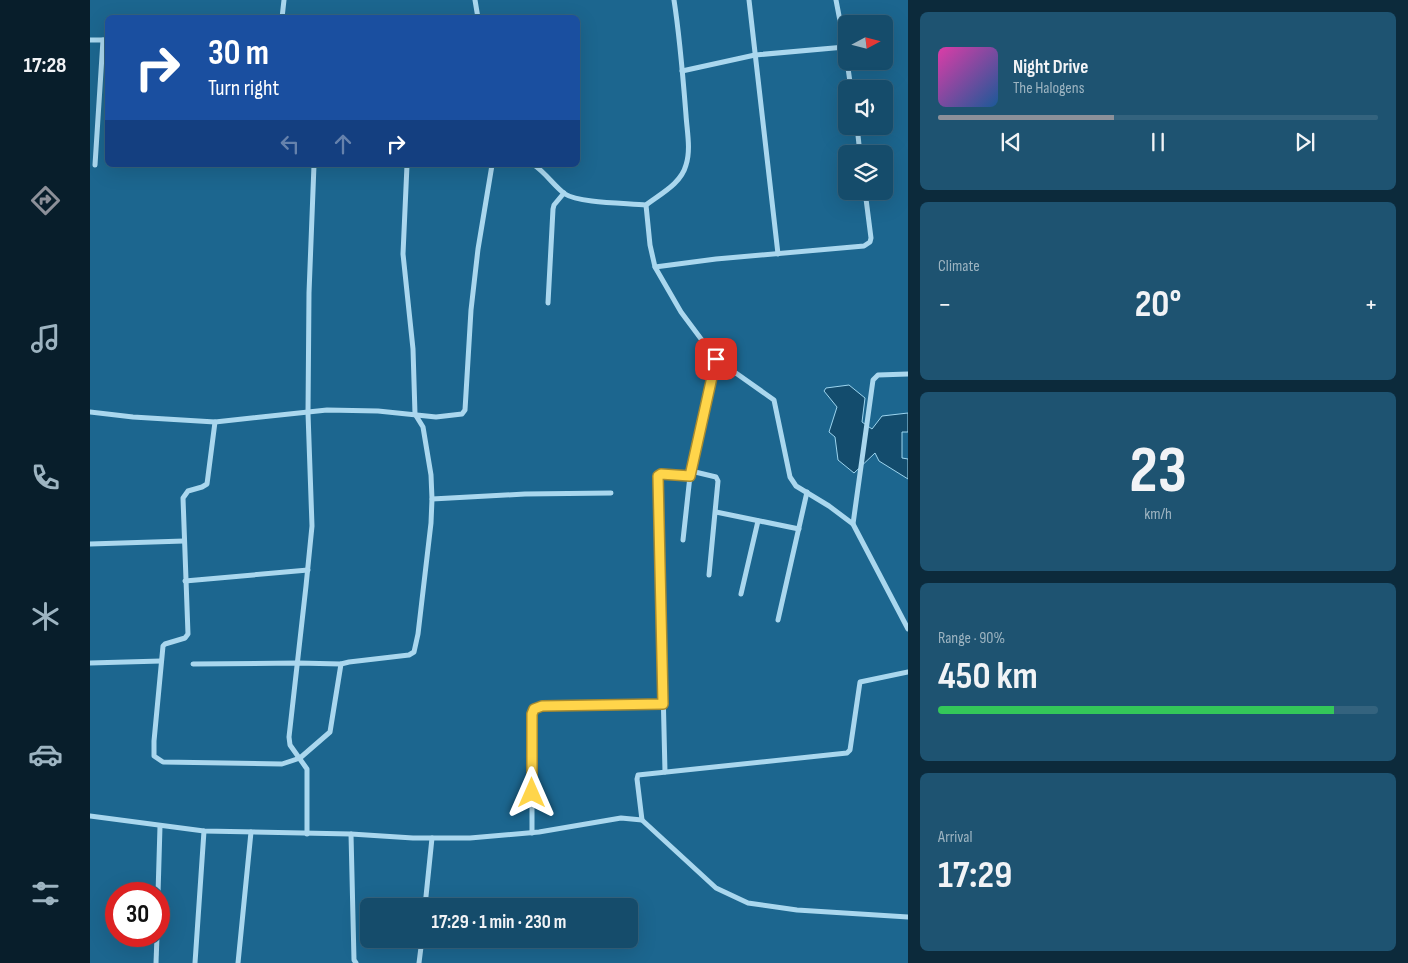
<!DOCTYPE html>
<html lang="en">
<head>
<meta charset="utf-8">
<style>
	:root { --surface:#154c6b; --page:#1e5371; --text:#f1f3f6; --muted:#9db4c1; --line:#34637e; --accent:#8c9099 }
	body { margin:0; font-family:"Sofia Sans Condensed",sans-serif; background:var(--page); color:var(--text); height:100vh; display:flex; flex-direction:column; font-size:19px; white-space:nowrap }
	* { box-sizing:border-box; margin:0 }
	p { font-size:16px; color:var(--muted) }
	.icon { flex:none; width:28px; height:28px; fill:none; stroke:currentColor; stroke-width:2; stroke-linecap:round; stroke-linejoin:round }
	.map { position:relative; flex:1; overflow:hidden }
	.sheet { display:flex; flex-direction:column; gap:12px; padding:12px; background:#0c2a3b; width:500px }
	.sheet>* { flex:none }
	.hud { position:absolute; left:15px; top:15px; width:475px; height:152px; border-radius:8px; box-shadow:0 5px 20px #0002,0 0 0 1px var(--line); background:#1a4fa0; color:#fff; overflow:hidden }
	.needle { width:32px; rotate:83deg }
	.controls { position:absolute; left:748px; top:15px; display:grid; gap:10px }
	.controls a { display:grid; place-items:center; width:55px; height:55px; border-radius:8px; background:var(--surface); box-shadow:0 5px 20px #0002,0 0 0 1px var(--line); font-size:25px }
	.speed { position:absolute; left:15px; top:882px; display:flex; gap:10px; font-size:25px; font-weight:700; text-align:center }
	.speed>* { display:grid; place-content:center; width:65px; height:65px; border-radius:50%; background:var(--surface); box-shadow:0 5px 20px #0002,0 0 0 1px var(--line); line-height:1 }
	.speed .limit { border:8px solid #d22; background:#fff; color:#111 }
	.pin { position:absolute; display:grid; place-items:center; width:42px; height:42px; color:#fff; margin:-21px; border-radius:10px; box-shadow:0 2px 8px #0006 }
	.me { position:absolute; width:55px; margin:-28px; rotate:0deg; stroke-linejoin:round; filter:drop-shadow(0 0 4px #0008) }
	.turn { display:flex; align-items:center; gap:18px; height:105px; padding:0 20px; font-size:22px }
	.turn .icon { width:65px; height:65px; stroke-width:2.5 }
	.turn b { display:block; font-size:35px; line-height:42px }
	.lanes { display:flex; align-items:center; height:48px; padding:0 20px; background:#0003; justify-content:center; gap:25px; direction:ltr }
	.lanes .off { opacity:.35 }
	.big { font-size:38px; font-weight:700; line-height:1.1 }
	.sheet .card { flex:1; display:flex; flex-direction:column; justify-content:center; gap:8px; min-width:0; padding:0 18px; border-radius:8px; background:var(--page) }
	.sheet .dial { align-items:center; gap:0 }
	.dial b { font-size:65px; line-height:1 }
	.song { display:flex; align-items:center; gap:15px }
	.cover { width:60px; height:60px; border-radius:8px; background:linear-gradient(135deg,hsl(320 70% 55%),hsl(210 70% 35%)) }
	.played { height:5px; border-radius:2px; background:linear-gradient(90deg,var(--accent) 40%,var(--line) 40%) }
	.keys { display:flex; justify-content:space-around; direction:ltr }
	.heat { display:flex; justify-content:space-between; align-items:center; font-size:28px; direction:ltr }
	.charge { height:8px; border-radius:4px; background:linear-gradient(90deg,#34c759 90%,var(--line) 0) }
	.trip { position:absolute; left:270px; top:898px; width:278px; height:50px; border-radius:8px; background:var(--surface); box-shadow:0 5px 20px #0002,0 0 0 1px var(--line); font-weight:700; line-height:50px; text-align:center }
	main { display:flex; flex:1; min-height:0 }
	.tabs { display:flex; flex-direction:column; width:90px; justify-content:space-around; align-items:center; background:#081e2b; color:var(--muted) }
	.tabs .icon { width:35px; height:35px }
	.tabs .on { color:var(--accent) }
	.tabs b { font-size:22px; color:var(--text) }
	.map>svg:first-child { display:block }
</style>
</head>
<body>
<main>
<nav class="tabs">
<b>17:28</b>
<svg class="icon on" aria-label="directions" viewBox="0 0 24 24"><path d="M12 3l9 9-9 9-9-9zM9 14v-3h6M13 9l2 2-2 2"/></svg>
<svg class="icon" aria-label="music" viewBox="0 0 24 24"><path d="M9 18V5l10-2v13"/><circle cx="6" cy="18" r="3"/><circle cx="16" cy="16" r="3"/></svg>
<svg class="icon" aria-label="phone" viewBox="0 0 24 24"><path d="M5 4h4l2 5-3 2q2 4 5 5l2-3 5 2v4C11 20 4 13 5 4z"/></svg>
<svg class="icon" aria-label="climate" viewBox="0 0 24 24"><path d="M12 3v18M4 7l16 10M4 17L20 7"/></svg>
<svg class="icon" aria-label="car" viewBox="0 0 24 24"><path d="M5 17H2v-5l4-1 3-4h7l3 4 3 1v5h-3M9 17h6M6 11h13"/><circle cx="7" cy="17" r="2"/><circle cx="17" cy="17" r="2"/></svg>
<svg class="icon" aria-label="filters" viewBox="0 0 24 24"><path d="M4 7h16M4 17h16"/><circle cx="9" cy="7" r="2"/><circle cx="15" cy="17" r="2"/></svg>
</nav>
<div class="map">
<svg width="818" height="963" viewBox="0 0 818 963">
	<rect width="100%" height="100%" fill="#1c668f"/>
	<path fill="#134c6d" stroke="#9dd5ef" d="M759,385L775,398L772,422L782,429L792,416L818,413V432H812V458L818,459V479L789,461L785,453L764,473L748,460L745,437L739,432L747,407L734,391L736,388Z"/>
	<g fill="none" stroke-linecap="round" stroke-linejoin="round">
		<g stroke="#aad7ee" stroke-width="5">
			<path d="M385,0L388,18"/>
			<path d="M659,0L688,254"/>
			<path d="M192,18L194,0"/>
			<path d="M0,40H18"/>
			<path d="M757,61L761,89"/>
			<path d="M592,71L665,55L755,47L746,0"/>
			<path d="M767,126L770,154"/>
			<path d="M5,165L13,40"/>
			<path d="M444,165C456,173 464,186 475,194C489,203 537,203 556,205C570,194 591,184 596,165C601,150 597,131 596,115C593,77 590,38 584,0"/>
			<path d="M556,205L560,245L565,267L591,312L626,359L600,476L593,540"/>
			<path d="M565,267L626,259L774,246L780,242L781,238L775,191"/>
			<path d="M458,303L463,209L464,205L474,193"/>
			<path d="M626,359L684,400L700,477L706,486L739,506L763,524L818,629"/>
			<path d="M0,412L43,417L125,422L237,410L288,411L346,417L372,414L375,410L381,310L388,249L402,165"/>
			<path d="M125,422L117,484L112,487L98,491L93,498L98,634L95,638L75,644L73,646L64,741V756L73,762L192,764L210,758L240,732L251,664L259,662L319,655L324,652L328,634L341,523L342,499L341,475L333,427L325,414L323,349L313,254L317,165"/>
			<path d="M601,471L626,477L628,481L619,575"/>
			<path d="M342,499L435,494L521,493"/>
			<path d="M626,512L709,529"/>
			<path d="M763,524L783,380L788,375L818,374"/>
			<path d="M0,544L94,541"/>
			<path d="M95,581L218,570"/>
			<path d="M651,594L668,521"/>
			<path d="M688,620L717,492"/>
			<path d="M0,663L71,661"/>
			<path d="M103,664L208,663L251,664"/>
			<path d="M575,772L568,476L571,474L600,476"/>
			<path d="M0,816L114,831L261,834L323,838H380L449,832L531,818L552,820L626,888L658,903L707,910L818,917"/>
			<path d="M552,820L547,779L548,775L757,753L760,750L770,682L818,672"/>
			<path d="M442,833V714L444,709L452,706L573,704"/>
			<path d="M217,834V769L200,745L199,737L216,586L222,526L218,413L219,293L224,165"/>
			<path d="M261,834L264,960L266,963"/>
			<path d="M68,894L70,826"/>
			<path d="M335,906L342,838"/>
			<path d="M66,963L67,936"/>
			<path d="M105,963L114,831"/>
			<path d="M148,963L161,832"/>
			<path d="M329,963L332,939"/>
		</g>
	</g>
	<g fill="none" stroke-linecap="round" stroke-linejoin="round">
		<defs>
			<path id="route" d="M442,793V714L444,709L452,706L573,704L568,476L571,474L600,476L626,359"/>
		</defs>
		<use href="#route" stroke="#a68a30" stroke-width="12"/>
		<use href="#route" stroke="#ffd54a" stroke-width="9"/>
	</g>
</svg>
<div class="controls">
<a><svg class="needle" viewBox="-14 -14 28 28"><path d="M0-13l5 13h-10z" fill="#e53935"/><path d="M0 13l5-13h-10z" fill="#9db4c1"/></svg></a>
<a><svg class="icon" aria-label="sound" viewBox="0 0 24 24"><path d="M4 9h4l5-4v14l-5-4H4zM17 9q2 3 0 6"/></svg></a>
<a><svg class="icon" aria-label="layers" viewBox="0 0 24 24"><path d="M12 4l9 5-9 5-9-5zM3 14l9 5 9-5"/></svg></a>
</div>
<div class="speed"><div class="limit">30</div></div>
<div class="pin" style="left:626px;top:359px;background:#d93025"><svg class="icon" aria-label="arrive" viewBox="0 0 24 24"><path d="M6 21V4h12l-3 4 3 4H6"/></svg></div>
<svg class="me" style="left:442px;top:793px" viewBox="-20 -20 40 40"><path d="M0-17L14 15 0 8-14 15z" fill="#ffd54a" stroke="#fff" stroke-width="4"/></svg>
<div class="trip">17:29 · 1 min · 230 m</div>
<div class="hud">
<div class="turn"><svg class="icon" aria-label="right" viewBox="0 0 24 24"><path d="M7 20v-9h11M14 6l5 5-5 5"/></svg><div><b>30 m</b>Turn right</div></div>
<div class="lanes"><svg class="icon off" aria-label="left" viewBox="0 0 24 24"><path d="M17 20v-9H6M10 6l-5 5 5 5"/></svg><svg class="icon off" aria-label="ahead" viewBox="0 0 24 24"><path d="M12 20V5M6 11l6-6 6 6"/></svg><svg class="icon" aria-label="right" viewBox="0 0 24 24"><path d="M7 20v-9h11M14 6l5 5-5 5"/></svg></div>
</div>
</div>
<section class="sheet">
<div class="card">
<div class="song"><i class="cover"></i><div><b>Night Drive</b><p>The Halogens</p></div></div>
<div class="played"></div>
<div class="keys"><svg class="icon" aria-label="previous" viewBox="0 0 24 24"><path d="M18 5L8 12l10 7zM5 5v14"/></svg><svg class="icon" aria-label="pause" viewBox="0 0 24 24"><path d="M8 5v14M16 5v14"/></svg><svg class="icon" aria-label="next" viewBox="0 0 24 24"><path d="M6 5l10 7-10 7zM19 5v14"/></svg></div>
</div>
<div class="card"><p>Climate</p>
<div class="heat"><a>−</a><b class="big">20°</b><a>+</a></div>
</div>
<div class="card dial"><b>23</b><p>km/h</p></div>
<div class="card"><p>Range · 90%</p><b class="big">450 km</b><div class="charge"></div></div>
<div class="card"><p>Arrival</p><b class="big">17:29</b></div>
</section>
</main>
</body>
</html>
